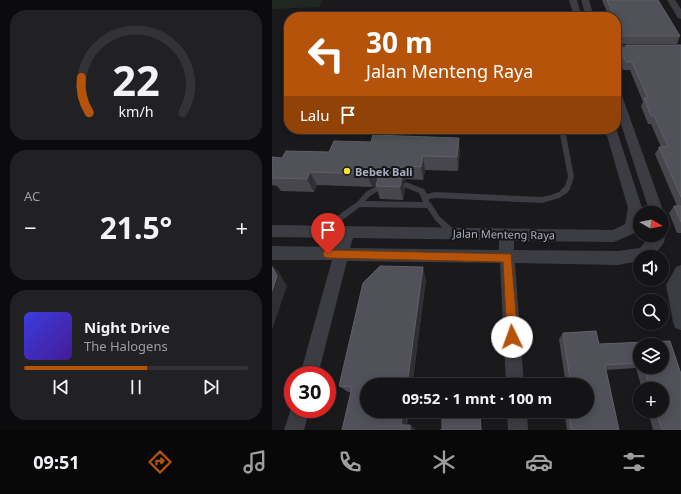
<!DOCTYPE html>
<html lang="id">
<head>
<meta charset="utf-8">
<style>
	:root { --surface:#141315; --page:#212022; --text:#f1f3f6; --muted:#9d9ea0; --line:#333234; --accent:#b45309 }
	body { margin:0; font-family:"Noto Sans",sans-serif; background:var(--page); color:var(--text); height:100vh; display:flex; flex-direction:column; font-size:15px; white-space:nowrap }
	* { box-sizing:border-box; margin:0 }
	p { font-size:13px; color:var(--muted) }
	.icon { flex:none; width:22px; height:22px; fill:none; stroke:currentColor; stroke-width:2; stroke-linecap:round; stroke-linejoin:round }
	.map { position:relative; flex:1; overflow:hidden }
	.drawer { display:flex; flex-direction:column; gap:10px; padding:10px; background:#0b0a0c; width:272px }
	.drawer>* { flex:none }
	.banner { position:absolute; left:12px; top:12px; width:337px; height:122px; border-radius:16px; box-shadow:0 2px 10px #0003,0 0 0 1px var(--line); background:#b45309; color:#fff; overflow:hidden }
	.needle { width:26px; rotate:99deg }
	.controls { position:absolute; left:361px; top:206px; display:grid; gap:8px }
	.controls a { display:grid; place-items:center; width:36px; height:36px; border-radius:50%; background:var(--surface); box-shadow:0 2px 10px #0003,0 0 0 1px var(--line); font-size:20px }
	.speed { position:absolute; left:12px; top:366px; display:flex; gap:8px; font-size:20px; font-weight:700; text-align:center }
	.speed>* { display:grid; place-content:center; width:52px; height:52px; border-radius:50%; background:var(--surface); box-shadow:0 2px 10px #0003,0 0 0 1px var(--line); line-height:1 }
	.speed .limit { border:6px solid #d22; background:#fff; color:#111 }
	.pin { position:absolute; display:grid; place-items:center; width:34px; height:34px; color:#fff; margin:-41px -17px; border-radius:50% 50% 50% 0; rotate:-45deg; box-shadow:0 0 4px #0007 }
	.pin .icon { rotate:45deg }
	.me { position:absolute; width:44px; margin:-22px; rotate:357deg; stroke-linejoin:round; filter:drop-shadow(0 0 3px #0008) }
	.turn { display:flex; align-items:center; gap:14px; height:84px; padding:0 16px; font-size:18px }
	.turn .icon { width:52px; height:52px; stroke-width:2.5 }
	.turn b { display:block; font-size:28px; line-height:34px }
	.then { display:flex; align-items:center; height:38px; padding:0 16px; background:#0003; gap:8px; font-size:15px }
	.big { font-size:30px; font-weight:700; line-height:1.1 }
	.drawer .card { flex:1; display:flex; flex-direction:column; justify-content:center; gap:6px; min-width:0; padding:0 14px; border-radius:16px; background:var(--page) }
	.drawer .dial { align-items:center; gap:0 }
	.dial svg { height:104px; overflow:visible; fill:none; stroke:var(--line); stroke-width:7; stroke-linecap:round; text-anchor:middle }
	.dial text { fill:var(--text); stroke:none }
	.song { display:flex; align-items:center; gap:12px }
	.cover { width:48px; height:48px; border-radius:6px; background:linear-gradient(135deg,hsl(240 70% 55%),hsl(260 70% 35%)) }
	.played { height:4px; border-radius:2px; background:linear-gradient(90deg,var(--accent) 55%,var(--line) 55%) }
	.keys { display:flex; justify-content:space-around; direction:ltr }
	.heat { display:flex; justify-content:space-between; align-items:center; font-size:22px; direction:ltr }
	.trip { position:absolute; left:88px; top:378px; width:234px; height:40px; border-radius:20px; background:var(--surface); box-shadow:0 2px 10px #0003,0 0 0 1px var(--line); font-weight:700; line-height:40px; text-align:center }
	.tabs { display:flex; height:64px; justify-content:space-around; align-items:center; background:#080808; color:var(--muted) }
	.tabs .icon { width:28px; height:28px }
	.tabs .selected { color:var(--accent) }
	.tabs b { font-size:18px; color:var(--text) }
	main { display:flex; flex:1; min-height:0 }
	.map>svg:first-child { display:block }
</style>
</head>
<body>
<main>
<section class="drawer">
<div class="card dial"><svg viewBox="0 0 100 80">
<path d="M14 69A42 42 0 1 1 86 69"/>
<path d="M14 69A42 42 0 0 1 8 42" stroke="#b45309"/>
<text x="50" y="56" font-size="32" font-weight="700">22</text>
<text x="50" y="72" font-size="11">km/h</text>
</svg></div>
<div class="card"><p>AC</p>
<div class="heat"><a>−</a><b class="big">21.5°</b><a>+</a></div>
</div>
<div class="card">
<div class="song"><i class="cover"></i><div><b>Night Drive</b><p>The Halogens</p></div></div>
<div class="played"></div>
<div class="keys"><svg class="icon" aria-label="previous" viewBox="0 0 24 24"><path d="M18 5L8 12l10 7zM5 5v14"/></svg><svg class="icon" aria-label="pause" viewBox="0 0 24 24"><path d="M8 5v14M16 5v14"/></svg><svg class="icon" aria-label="next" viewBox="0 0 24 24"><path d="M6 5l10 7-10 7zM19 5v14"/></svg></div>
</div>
</section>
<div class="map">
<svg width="409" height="430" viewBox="0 0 409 430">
	<rect width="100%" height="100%" fill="#1a191c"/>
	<path fill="#1e2821" d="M0,0H51L47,7L0,9Z"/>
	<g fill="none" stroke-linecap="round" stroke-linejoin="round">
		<path fill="#3c3c43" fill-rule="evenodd" d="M287,129H293L302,177L298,189L295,193L287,198L270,203L163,198L157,199V202L159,203L167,216L184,231L185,233L184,235L181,236L178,235L163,220L155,208L88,207L53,233L50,234L47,233L46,231L47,229L85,202L94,192L111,182L113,183L114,185L113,187L98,196L93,201L151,202L147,193L132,187L131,185L132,183L134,182L152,189L155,194L163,192L270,197L279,195L287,192L293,186L296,177Z"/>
		<g fill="#3c3c43" fill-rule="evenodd">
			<path d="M297,0H305L310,17H302Z"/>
			<path d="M309,0H317L322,17H314Z"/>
			<path d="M395,0H403L409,9V19L406,18Z"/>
			<path d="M344,45H367L372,48L367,51H344Z"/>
			<path d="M344,90L349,93L392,213L390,217V213H378L344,109Z"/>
			<path d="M344,128L370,208C369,215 369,225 365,232L342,242L242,241V250L346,251L368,248L379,235H390V230C399,240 386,250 379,257H368V261L346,265L243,263L252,385H234L228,263L75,261L46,375H28L60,260H0V246L63,247L66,238L0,237V225L341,230L353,224L356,208L333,129H344ZM81,238L227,240V250L78,248Z"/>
			<path d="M409,265V330L403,328L401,322L394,285L404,267Z"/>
			<path d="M21,403V409H38L32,430H12Z"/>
			<path d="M235,411H255L256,430H236Z"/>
		</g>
	</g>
	<g fill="#46464c" fill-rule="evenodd">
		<path d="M330,0H386L408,36L405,44H348L344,34V17H337Z"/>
		<path d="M354,45H409V233H405L397,213L402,206H405L383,154L387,147H389L379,124H376L369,106L371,102L358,70H351L346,55L348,48H353Z"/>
		<path d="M188,151L186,171L153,170L151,180L135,179L131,182L133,189L131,200L108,199L104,186V185L100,187L45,185L42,192L9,191L5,186L0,185V157L10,158L57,152Z"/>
		<path d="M154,279L135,425H138L143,429V430L78,392H76L67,386Z"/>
		<path d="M324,331L327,344L398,341L409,374V430H381L376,411H390V389H370L364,368L334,370L347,430H295L292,411H315V385H288V384L292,379H293L287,339L291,333ZM368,345H390V367H368Z"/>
	</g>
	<g fill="#302f34">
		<path d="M187,138L188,151L186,171L185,157Z"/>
		<path d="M151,156L153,170L151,180L149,167Z"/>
		<path d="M132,166L135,179L131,182L133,189L131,200L128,187L126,173L127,169Z"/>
		<path d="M108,168L112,181L100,187L95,174Z"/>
		<path d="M38,172L45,185L42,192L35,179Z"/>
		<path d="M0,265L6,271L15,286L0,330Z"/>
		<path d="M151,267L154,279L140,385H135Z"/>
		<path d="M131,411H136L134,429L129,425Z"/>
		<path d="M138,425L143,429V430H138Z"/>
	</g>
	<g fill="#505159" stroke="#5e5f68">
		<path d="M335,0H386L408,36H350L344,21V17H342Z"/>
		<path d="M354,45H409V197L387,147L396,146L382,116H379L372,98H376L360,62H354L348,48H355Z"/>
		<path d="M101,135L187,138L185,157L151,156L149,167L132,166L127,169L126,173L130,176L128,187L104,186L106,178L111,173L108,168L95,174L38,172L35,179L0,178L2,174L0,173V157L10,158L14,151L57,152L62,141L99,142Z"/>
		<path d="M402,206H409V222Z"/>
		<path d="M108,266L151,267L135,385H95V411H131L129,425H138V430H70L80,387L67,386L91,283Z"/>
		<path d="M0,267L5,276L0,291Z"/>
		<path d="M324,331L327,344L398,341L409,374V430H390L384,411H390V389H378L372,367H390V345H368V363L333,365L347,430H299L296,411H315V385H292V379H298L291,333Z"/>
		<path d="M213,379L214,385H171V381Z"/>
		<path d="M170,411H208L209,430H168H170Z"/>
	</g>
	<path fill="#b45309" stroke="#753606" d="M56,250L239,254L246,337L244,341L240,343L236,341L235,337L231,262L56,258L52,257L51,254L52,251Z"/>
	<circle fill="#ffdd2e" stroke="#151417" stroke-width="1.5" cx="75" cy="171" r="4"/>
	<g text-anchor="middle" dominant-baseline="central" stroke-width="4" stroke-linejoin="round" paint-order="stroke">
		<g font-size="11" font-weight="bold" fill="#aaadbd" stroke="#151417" text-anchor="start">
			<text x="83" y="171">Bebek Bali</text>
		</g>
		<g font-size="11" fill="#aaadbd" stroke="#151417">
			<text transform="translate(232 234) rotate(1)">Jalan Menteng Raya</text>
		</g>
	</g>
</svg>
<div class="controls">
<a><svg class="needle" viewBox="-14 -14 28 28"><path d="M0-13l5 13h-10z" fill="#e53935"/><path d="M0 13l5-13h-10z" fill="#9d9ea0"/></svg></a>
<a><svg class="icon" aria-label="sound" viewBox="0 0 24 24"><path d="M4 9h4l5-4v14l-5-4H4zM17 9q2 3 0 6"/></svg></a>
<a><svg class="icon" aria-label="search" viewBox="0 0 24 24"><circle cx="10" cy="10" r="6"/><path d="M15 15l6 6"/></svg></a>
<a><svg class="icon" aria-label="layers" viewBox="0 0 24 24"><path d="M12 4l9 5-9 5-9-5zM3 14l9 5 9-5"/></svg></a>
<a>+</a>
</div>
<div class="speed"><div class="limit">30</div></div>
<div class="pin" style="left:56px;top:254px;background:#d93025"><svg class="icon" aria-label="arrive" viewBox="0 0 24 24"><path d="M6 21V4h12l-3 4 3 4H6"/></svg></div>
<svg class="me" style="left:240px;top:337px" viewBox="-20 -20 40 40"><circle r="19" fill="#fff"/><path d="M0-13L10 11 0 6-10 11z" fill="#b45309"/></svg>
<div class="trip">09:52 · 1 mnt · 100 m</div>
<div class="banner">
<div class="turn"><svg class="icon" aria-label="left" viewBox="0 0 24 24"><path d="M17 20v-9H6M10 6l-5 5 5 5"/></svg><div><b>30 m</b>Jalan Menteng Raya</div></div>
<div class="then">Lalu<svg class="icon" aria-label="arrive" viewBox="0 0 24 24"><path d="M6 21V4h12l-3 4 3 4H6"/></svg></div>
</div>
</div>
</main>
<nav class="tabs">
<b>09:51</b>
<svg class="icon selected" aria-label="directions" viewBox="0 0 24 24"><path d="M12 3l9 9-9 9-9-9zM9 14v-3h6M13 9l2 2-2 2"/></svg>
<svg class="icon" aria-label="music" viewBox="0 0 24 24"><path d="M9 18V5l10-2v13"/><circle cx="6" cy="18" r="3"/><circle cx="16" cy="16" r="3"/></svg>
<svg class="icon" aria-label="phone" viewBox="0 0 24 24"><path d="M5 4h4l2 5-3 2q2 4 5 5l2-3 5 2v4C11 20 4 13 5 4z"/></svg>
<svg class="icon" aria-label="climate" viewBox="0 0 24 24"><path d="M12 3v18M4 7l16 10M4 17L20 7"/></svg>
<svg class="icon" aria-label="car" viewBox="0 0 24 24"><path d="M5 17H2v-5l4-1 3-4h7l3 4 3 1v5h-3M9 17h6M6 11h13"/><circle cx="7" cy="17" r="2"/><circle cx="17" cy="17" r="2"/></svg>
<svg class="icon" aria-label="filters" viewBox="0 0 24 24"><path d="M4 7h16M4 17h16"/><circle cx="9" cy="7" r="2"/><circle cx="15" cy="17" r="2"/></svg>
</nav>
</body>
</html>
